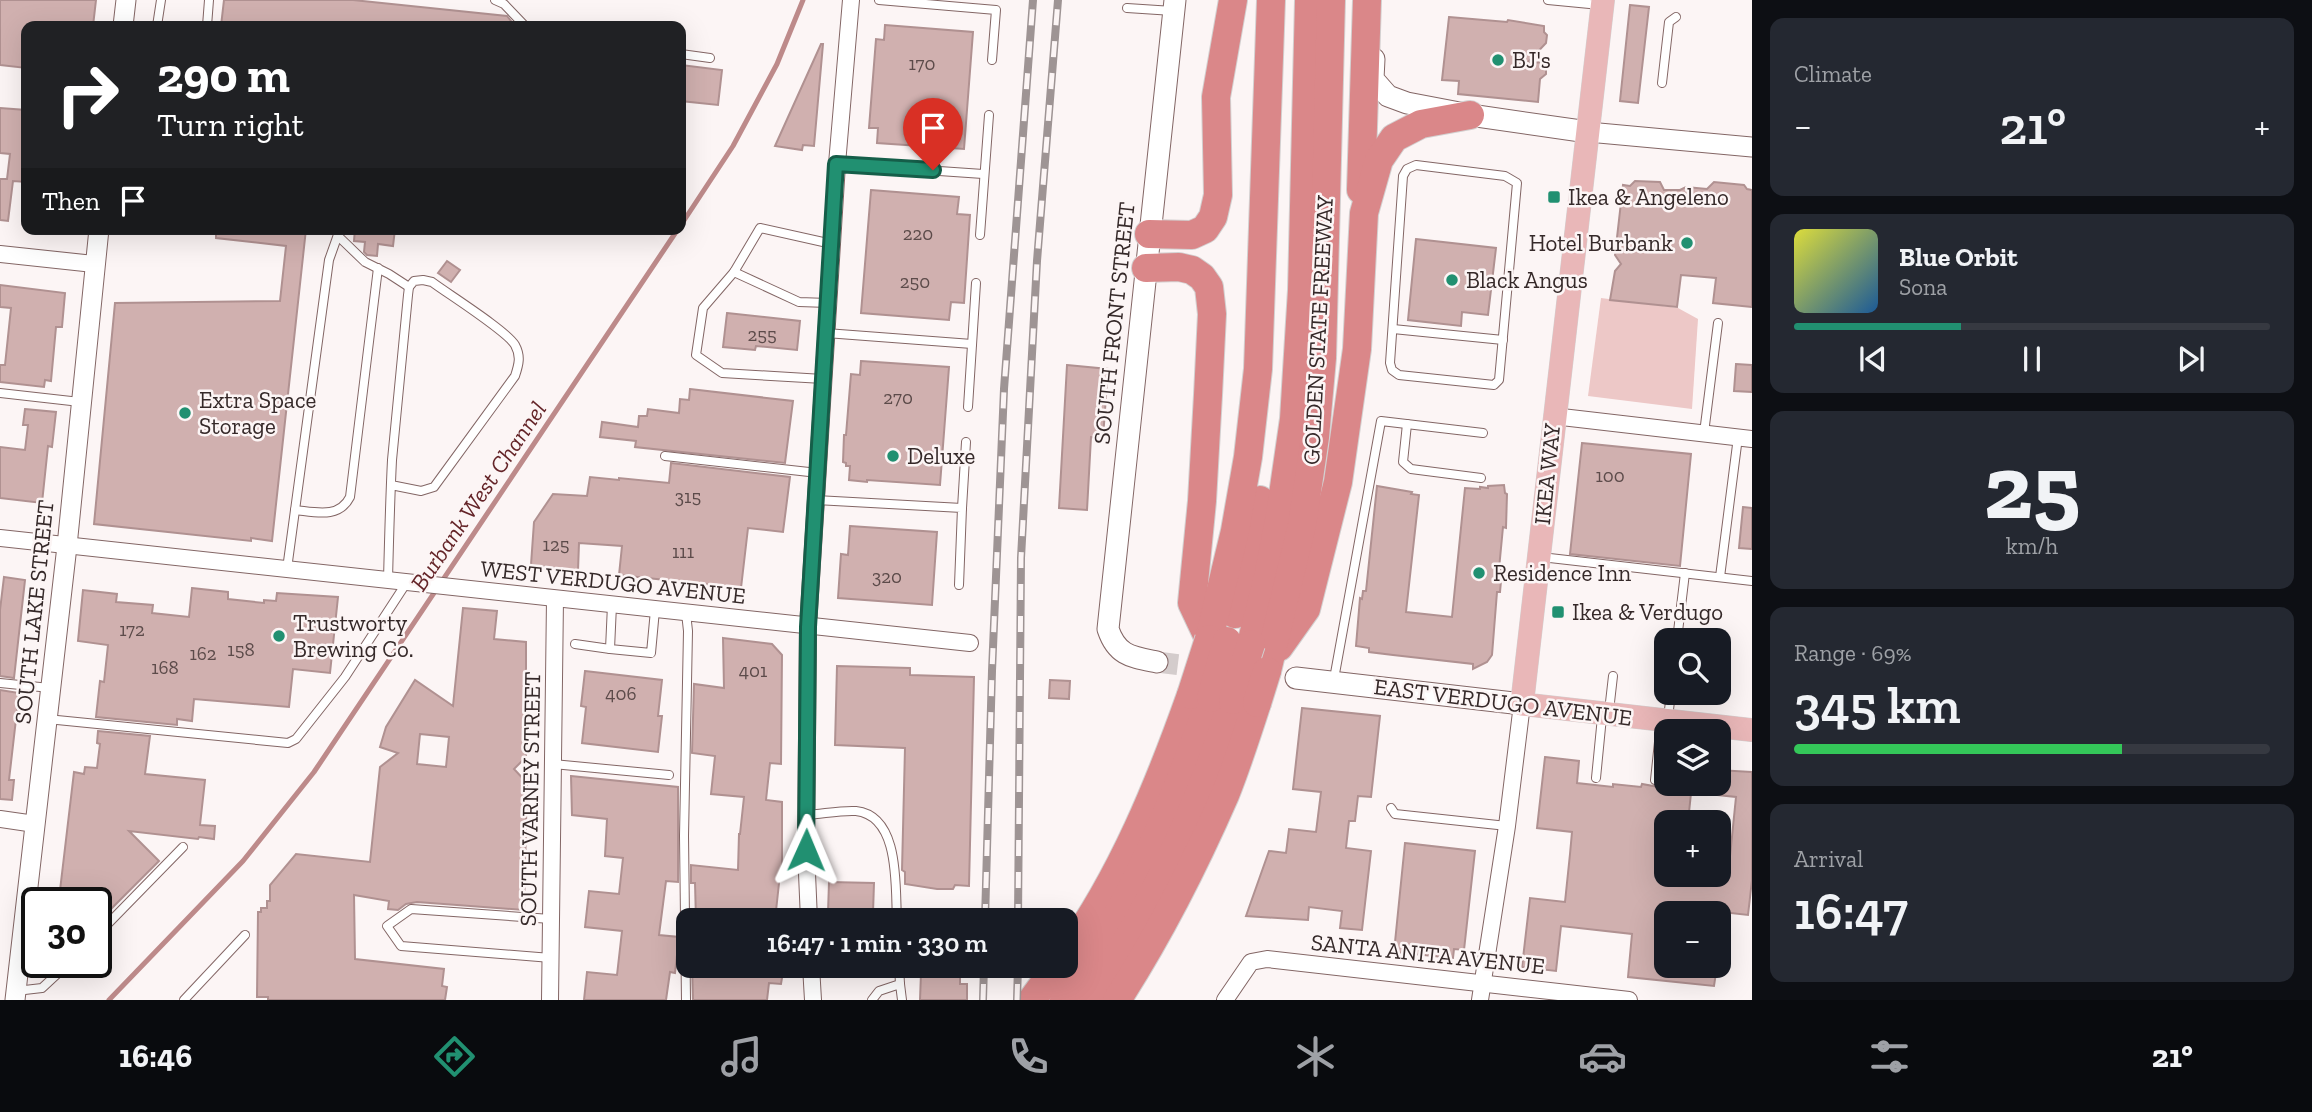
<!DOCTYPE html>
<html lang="en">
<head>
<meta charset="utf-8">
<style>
	:root { --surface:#171b24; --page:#242831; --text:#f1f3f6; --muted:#9ea1a6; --line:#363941; --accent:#219071 }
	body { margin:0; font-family:"Zilla Slab",serif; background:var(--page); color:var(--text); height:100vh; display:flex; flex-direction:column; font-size:26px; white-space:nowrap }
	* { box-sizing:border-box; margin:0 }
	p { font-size:23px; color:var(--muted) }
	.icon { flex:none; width:38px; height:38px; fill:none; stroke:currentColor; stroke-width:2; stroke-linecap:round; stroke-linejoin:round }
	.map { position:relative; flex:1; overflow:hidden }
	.side { display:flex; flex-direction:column; gap:18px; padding:18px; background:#0d0f14; width:560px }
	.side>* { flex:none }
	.top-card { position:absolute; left:21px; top:21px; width:665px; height:214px; border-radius:14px; box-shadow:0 7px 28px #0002; background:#202124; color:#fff; overflow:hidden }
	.tools { position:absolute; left:1654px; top:628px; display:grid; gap:14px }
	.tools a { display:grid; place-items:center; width:77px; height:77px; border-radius:14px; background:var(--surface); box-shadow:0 7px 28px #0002; font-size:35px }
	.speed { position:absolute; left:21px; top:887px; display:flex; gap:14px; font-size:35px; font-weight:700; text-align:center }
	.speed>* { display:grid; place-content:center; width:91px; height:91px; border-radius:50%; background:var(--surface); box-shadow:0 7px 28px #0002; line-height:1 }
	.speed .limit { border:4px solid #111; border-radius:10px; background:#fff; color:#111 }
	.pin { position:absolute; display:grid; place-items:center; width:60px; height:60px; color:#fff; margin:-72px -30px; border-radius:50% 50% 50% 0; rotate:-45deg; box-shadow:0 0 7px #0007 }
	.pin .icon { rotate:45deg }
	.me { position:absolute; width:77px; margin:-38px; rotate:1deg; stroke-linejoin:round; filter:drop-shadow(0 0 5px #0008) }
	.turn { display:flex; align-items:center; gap:24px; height:147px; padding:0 21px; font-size:32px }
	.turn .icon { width:91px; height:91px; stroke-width:2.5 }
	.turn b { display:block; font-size:49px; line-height:60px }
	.then { display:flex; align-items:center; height:66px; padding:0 21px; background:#0003; gap:14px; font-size:26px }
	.big { font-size:52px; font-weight:600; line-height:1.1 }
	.side .widget { flex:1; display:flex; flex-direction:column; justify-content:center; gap:10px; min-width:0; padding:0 24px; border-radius:14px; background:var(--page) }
	.side .dial { align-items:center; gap:0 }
	.dial b { font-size:91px; line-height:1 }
	.song { display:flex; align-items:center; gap:21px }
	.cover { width:84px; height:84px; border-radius:10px; background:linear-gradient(135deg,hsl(60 70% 55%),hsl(210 70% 35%)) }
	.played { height:7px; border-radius:4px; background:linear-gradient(90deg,var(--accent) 35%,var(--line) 35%) }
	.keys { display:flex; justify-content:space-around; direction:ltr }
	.heat { display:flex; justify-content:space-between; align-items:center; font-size:38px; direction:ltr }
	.charge { height:10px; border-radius:5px; background:linear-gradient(90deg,#34c759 69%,var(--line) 0) }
	.trip { position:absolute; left:676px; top:908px; width:402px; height:70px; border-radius:14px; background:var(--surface); box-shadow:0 7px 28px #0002; font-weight:600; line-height:70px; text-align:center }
	.dock { display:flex; height:112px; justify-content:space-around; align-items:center; background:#090b0e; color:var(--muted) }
	.dock .icon { width:49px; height:49px }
	.dock .active { color:var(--accent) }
	.dock b { font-size:32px; color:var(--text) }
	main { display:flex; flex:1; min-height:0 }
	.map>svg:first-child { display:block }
</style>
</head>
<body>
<main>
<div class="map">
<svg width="1752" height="1000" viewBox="0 0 1752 1000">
	<rect width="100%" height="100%" fill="#fcf5f5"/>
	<path fill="#edc8c7" d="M1601,298L1678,308L1698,319L1692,409L1588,396Z"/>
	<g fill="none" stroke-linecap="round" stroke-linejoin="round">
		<g stroke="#bd8a8a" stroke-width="5">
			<path d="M681,225L733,146L777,64L803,0"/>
			<path d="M109,1000L243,861L314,772L678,229"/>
		</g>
	</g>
	<g fill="#d0b0af" stroke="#b09191" stroke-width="2" fill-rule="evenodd">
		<path d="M0,0H96L93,26H26V68L0,65Z"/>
		<path d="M224,0H353L507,16L515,26H221Z"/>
		<path d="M1630,5L1649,7L1638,103L1620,101Z"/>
		<path d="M1449,17L1507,22L1508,20L1544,26V32L1547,35L1546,43L1527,63L1546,62V74L1540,79L1538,102L1458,94L1459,81L1442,80Z"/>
		<path d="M885,25L973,32L964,149L877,143L878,128H869L876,39L884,40Z"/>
		<path d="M821,44H823L814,146L803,145L802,150L775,146Z"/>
		<path d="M681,65L722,70L718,105L681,101Z"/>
		<path d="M0,108L26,110V182L13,181L8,221L0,220V179H7L10,154L0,153Z"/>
		<path d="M1635,181L1660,182L1664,190H1680L1686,187L1707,189L1714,182L1744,185L1747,189L1752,190V307L1713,303L1716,278L1681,275L1677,307L1610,300L1615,271L1621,264L1615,255L1623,185L1630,186Z"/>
		<path d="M871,190L959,197L957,214L970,215L964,303L951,302L949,320L861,313Z"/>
		<path d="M216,229H306L272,541L251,538V541L94,524L115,303L280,301L286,246L216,238Z"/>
		<path d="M355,229H395L393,246L378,244L377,256L367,255L364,252L365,242L354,241Z"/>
		<path d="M1416,239L1496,248L1488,315L1462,312L1461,326L1408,320Z"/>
		<path d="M447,261L460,270L451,282L438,273Z"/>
		<path d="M0,285L65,293L62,327H56L51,381L45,380L44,387L0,382V365H5L11,308L0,307Z"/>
		<path d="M727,313L800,321L797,350L756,346L755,350L723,347Z"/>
		<path d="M861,361L949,367L940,485L867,480V482L849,480L850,466H846V463L843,462L844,435H846L851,374L860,375Z"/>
		<path d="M1736,364L1752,365V392L1734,391Z"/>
		<path d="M1067,365L1108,369L1103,438L1091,437L1087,510L1059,508Z"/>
		<path d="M690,389L793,401L785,463L635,447L636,441L600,437L602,422L638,427L639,416H647L648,409L679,413L680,399L689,400Z"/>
		<path d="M25,409L56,412L52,447L48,446L42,503L0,498V447L25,450L28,425H23Z"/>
		<path d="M1582,443L1691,454L1680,566L1570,554Z"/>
		<path d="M671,463L790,477L783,532L748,528L741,588L619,575L622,546L579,543L578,571L531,565L534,522L553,494L587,496L590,477L619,480V478L669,483Z"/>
		<path d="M1504,485L1505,493L1507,494L1506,528L1503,527L1499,569L1502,570L1500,592H1497L1492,655L1487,662L1473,669V664L1393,655L1369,652V648L1356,646L1360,598L1362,599L1363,591H1366L1377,486L1412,492L1411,494L1419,495L1406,612L1452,617L1465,488L1480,489V487L1488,488V486Z"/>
		<path d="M1743,507L1752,508V549L1739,548Z"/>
		<path d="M850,526L937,532L932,605L838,598L841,554L848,555Z"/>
		<path d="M4,577L25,580L14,678L0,676V610Z"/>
		<path d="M192,588L228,592V599L264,603V600L276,601L277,593L338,597L330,673L293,669L289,707L194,699L192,721L177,719V725L96,717L100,681L104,682L108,645L78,641L83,590L117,594L116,602L153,605L152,613L189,617Z"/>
		<path d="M463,608L497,611L494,639L526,642V757L514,769L527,783L524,910L417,902L406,904L398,910L388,909L389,901L354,895L355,959L444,969L442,986L447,987L445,1000H268V997H257L258,912H261V908H267V901H270V885L296,854L370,862L380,767L398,753L380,747L386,727L415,680L453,706ZM420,734L449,737L446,767L417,764Z"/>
		<path d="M723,638L772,644L782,655L781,764L770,763L766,800L782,802V875L780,874L775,920H696L695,883H691V865L738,870L739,834H740L744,797L711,794L715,756L692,753L694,684L724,688Z"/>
		<path d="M837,666L910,668V675L974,677L969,886L955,885L953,889H937L905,884V872L902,870L905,748L835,745Z"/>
		<path d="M585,671L662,680L658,716H662L658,752L582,743L586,707L581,706Z"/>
		<path d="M1050,680L1070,681L1069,699L1049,698Z"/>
		<path d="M0,690L19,693L9,780H14L12,800L0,799Z"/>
		<path d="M1302,708L1380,716L1371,797L1358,796L1355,821H1349L1346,848L1371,851L1362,930L1340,928L1342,911L1309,907L1308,920L1246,916L1269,851L1286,853L1289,829L1316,832L1321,792L1293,789Z"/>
		<path d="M98,731L150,736L145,774L205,780L200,825L215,826L214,839L199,837L198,839L129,831L159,861L96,924V903H60L59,899L74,772L84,774L85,767L97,768L100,744L97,743Z"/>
		<path d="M1545,757L1579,761L1577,783L1613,787V784L1641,787L1642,784L1691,793L1688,822H1666V875L1728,876L1736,797L1718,795V770L1752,772V880L1748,915L1722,912L1666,914V966H1717L1714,986L1628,977L1632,934L1561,926L1556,971L1522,967L1530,898L1565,902L1570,854L1572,832L1537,828Z"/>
		<path d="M571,776L678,787V882L666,881L659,935L679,937L675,973L670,972L666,1000H584L587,972L617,975L622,931L585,927L589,891L619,894L623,858L605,856L607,819L572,815Z"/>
		<path d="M1405,843L1475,851L1464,950L1454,949L1453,958L1394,952Z"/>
		<path d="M829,882L874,883L873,913H828Z"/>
		<path d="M692,966H745L783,972L781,984L769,983L767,1000H693Z"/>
		<path d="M921,973H960V984H967V1000H920Z"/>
	</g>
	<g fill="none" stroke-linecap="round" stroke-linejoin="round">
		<path stroke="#d4cccc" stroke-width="21" stroke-dasharray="21 10" stroke-linecap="butt" d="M1157,662L1214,669"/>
		<defs>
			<g id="service">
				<path d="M495,0L504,4L525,26"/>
				<path d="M879,0L996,10L992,60"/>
				<path d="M1548,0L1600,5"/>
				<path d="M1127,8L1173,11"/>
				<path d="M157,26L161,0"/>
				<path d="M207,26L209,0"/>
				<path d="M681,54L710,58"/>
				<path d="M1662,83L1669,22L1676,17"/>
				<path d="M837,164L983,174"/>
				<path d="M1416,165L1505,176L1517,183L1499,380L1494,385L1399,375L1392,370L1390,363L1403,176L1407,169Z"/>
				<path d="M980,235L989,115"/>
				<path d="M338,236L365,262L389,274L409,287"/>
				<path d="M734,272L799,302L828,303"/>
				<path d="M1393,329L1503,340"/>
				<path d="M826,333L972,344"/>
				<path d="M823,379L722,373L696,355L703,308L734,272L760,228L832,244"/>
				<path d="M0,393L80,402"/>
				<path d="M968,407L976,283"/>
				<path d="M1407,424L1403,462L1411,469L1481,478"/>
				<path d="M1704,433L1718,323"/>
				<path d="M665,456L818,473"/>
				<path d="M816,500L962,508L959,585"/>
				<path d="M962,508L966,442"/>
				<path d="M295,510C315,512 339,519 350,497L378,268"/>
				<path d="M1541,557L1752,581"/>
				<path d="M287,569L329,260L340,229"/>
				<path d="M1720,577L1738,437"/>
				<path d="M388,580C389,540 390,500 392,460L408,295L409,287L414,281L423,280L432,282C448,294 507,331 515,345C521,356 519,364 515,376L434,487L421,491L391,485"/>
				<path d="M612,605L610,649L651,653L655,610"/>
				<path d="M1677,640L1685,573"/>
				<path d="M575,644L610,649"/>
				<path d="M1334,679L1381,421L1483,433"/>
				<path d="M0,683L50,688"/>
				<path d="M1609,711L1613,676"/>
				<path d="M1668,718L1671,693"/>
				<path d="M47,719L288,743L296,739L345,677L407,582"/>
				<path d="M553,764L669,775"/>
				<path d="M1596,778L1602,717"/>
				<path d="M1655,780L1661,723"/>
				<path d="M1391,808L1395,814L1507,826"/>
				<path d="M807,815C823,814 841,810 856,811C901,816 895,889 897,920"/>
				<path d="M96,936L183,847"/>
				<path d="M551,958L401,946L387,926L411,909L551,919"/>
				<path d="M899,966L900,984"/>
				<path d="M16,991L42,988L70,962"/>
				<path d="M184,1000L245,935"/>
				<path d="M686,1000L684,836L688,631L686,613"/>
				<path d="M872,1000L879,991L900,984L902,1000"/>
			</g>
			<g id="minor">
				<path d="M0,254L94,264"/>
				<path d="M1553,416L1752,439"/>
				<path d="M0,538L970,643"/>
				<path d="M0,819L35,824"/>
				<path d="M809,920L806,850L808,627L837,164L851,0"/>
				<path d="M811,966L813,1000"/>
				<path d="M550,1000L555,599"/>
				<path d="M1225,1000L1251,962L1267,959L1629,1000"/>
				<path d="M1480,1000L1507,826L1522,704"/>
			</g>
			<g id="tertiary">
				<path d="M123,26L126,0"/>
				<path d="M1588,132L1752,147"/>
				<path d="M15,1000L67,546L99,229"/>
			</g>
			<g id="secondary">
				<path d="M1374,59L1373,79L1388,96L1407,103L1470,115L1588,132"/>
				<path d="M1157,662C1132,657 1117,656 1108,629L1175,0"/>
				<path d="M1296,678L1522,704"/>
			</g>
			<path id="primary" d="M1603,0L1522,704L1752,730"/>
			<g id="motorway">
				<path d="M1361,190L1367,0"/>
				<path d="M1149,234L1192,235L1205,229L1213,217L1218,195L1216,97L1233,0"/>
				<path d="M1146,268L1179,267L1192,270L1202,277L1209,287L1212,314L1208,395L1202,501L1192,603L1209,639"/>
				<path d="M1235,614L1250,559L1260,500"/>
				<path d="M1209,639L1235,531L1248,457L1258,369L1271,0"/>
				<path d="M1251,644L1268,577L1280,515L1294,419L1302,290L1309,0"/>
				<path d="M1279,647L1306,609L1338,482L1357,349L1364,213L1379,160L1394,138L1421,124L1470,115"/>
				<path d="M1267,671L1302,525L1315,437L1322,358L1331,0"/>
				<path d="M1066,954C1122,876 1159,785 1191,695"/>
				<path d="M1032,1000L1057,966"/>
				<path d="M1064,1000C1130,909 1174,803 1211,698"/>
				<path d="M1089,1000C1151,909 1200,805 1233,700"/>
				<path d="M1117,1000C1159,935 1194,866 1225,795C1237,765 1247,734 1257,703"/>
			</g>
		</defs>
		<use href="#service" stroke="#836665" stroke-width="10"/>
		<use href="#minor" stroke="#836665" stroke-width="18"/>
		<use href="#tertiary" stroke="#836665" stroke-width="21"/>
		<use href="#secondary" stroke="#836665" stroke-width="23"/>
		<use href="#primary" stroke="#d3d0d0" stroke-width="24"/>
		<use href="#motorway" stroke="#d3d0d0" stroke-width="30"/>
		<use href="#service" stroke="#fff" stroke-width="8"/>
		<use href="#minor" stroke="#fff" stroke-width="16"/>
		<use href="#tertiary" stroke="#fff" stroke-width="19"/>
		<use href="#secondary" stroke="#fff" stroke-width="21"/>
		<use href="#primary" stroke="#e9b7b8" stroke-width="23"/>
		<use href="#motorway" stroke="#da8789" stroke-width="28"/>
		<defs>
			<g id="rail">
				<path d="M985,920L992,671L1004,389L1033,0"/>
				<path d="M1018,920L1021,558L1037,261L1058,0"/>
				<path d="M983,1000L984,966"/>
				<path d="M1017,1000L1018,966"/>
			</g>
		</defs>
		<use href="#rail" stroke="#9e9494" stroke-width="8"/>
		<use href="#rail" stroke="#fcf5f5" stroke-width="5" stroke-dasharray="16" stroke-linecap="butt"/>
		<defs>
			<g id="motorway-bridge">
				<path d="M1191,695L1209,639"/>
				<path d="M1211,698L1227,641"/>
				<path d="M1233,700L1251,644"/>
				<path d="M1257,703L1267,671"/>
			</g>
		</defs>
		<use href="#motorway-bridge" stroke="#d3d0d0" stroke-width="30" stroke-linecap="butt"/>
		<use href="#motorway-bridge" stroke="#da8789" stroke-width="28"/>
	</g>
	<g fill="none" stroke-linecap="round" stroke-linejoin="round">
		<defs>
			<path id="route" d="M806,850L808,627L836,164L933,170"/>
		</defs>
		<use href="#route" stroke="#155e49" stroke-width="18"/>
		<use href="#route" stroke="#219071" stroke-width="12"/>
	</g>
	<g fill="#219071" stroke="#fcf5f5" stroke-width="2.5">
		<circle cx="1498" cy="60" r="7"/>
		<rect x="1547" y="190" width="14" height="14" rx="3.5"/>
		<circle cx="1687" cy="243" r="7"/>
		<circle cx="1452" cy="280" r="7"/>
		<circle cx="185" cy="413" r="7"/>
		<circle cx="893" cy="456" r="7"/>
		<circle cx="1479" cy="573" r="7"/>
		<rect x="1551" y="605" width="14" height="14" rx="3.5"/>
		<circle cx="279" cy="636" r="7"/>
	</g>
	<g text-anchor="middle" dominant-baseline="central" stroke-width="5" stroke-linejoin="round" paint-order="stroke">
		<g font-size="19" fill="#5c4b4a">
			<text x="922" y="63">170</text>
			<text x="918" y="233">220</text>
			<text x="915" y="281">250</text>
			<text x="762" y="334">255</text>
			<text x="898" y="397">270</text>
			<text x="1610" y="475">100</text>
			<text x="688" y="496">315</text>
			<text x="556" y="544">125</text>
			<text x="683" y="551">111</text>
			<text x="887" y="576">320</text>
			<text x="132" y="629">172</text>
			<text x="241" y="649">158</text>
			<text x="203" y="653">162</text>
			<text x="165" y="667">168</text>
			<text x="753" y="670">401</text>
			<text x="621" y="693">406</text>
		</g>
		<g font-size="23" fill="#352929" stroke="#fcf5f5" text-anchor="start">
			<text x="1512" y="60">BJ's</text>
			<text x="1568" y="197">Ikea &amp; Angeleno</text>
			<text x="1673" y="243" text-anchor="end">Hotel Burbank</text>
			<text x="1466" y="280">Black Angus</text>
			<text x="199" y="400">Extra Space<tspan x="199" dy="26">Storage</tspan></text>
			<text x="907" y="456">Deluxe</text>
			<text x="1493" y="573">Residence Inn</text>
			<text x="1572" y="612">Ikea &amp; Verdugo</text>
			<text x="293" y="623">Trustworty<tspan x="293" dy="26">Brewing Co.</tspan></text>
		</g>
		<g font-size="23" fill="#352929" stroke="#fcf5f5">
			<text transform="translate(1114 323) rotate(-84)">SOUTH FRONT STREET</text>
			<text transform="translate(1318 330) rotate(-87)">GOLDEN STATE FREEWAY</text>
			<text transform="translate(1547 474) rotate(-84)">IKEA WAY</text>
			<text transform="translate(613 582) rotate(6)">WEST VERDUGO AVENUE</text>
			<text transform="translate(34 612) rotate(-84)">SOUTH LAKE STREET</text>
			<text transform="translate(1503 702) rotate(7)">EAST VERDUGO AVENUE</text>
			<text transform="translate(530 799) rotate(-89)">SOUTH VARNEY STREET</text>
			<text transform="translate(1428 954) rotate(6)">SANTA ANITA AVENUE</text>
		</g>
		<g font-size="24" font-style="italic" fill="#642428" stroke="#fcf5f5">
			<text transform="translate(478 496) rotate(-56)">Burbank West Channel</text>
		</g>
	</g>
</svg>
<div class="tools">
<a><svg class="icon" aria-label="search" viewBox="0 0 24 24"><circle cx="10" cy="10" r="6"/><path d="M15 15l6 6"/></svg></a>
<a><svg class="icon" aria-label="layers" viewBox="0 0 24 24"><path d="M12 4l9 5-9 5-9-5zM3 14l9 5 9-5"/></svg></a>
<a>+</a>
<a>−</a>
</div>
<div class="speed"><div class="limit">30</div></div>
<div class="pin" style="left:933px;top:170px;background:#d93025"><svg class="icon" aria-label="arrive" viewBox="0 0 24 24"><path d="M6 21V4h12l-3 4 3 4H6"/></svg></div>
<svg class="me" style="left:806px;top:850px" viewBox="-20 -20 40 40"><path d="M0-17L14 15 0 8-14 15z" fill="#219071" stroke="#fff" stroke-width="4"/></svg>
<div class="trip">16:47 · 1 min · 330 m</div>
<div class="top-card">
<div class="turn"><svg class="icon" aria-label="right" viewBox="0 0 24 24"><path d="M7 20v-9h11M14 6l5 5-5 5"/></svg><div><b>290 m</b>Turn right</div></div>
<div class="then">Then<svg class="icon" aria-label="arrive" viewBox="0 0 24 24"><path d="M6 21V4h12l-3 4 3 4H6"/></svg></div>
</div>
</div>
<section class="side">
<div class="widget"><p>Climate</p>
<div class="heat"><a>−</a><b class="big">21°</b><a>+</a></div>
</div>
<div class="widget">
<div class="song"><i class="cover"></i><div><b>Blue Orbit</b><p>Sona</p></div></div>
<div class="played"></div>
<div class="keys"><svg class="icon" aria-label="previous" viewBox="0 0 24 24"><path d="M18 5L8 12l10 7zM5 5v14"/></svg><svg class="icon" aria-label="pause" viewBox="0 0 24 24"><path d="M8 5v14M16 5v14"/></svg><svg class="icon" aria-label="next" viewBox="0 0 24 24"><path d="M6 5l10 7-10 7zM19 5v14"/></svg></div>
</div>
<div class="widget dial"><b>25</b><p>km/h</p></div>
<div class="widget"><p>Range · 69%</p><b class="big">345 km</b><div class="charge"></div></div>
<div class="widget"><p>Arrival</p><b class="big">16:47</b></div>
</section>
</main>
<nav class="dock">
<b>16:46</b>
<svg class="icon active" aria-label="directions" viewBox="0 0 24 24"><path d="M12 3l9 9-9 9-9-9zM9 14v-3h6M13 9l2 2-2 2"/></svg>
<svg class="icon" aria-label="music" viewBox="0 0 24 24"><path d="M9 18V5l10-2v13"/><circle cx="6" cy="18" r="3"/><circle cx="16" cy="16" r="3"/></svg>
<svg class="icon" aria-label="phone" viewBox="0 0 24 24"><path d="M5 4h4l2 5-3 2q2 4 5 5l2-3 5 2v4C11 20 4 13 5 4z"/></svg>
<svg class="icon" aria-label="climate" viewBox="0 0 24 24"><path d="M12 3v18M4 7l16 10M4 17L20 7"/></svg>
<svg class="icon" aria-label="car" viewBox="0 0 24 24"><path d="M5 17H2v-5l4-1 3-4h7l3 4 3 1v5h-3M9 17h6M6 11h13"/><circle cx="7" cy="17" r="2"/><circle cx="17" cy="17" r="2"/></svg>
<svg class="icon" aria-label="filters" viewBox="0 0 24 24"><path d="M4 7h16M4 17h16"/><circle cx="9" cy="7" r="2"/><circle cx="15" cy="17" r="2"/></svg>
<b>21°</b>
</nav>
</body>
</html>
